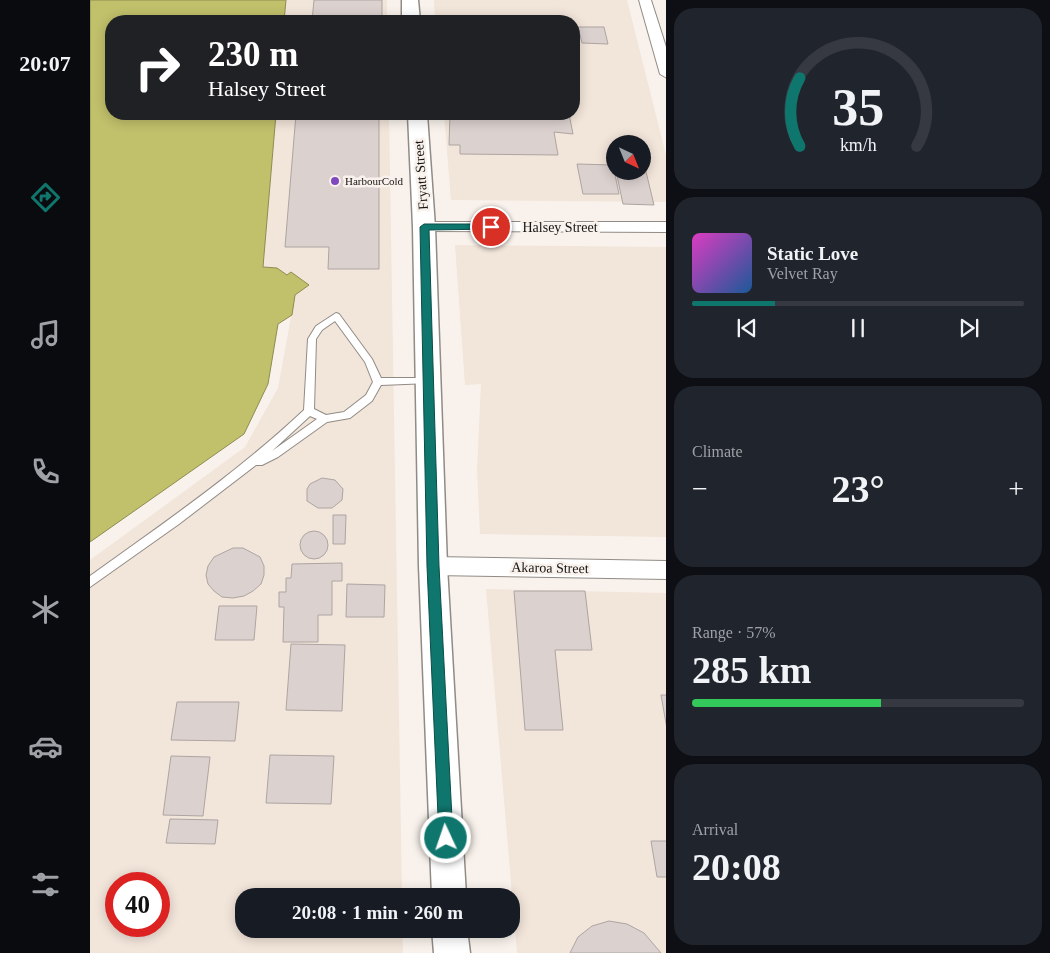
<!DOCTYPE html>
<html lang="en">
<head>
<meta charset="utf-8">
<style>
	:root { --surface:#171b24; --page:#20242c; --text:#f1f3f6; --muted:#9ea1a6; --line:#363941; --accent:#0f766e }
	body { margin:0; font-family:Georgia,serif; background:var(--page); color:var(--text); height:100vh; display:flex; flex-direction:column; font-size:19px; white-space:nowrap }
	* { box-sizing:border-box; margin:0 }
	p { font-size:16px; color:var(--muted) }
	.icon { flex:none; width:28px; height:28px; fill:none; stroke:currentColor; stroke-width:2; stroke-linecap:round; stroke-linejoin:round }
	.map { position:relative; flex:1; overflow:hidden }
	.sheet { display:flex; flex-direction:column; gap:8px; padding:8px; background:#0d0f14; width:384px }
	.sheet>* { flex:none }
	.top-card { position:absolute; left:15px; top:15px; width:475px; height:105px; border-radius:20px; box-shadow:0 2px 12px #0003; background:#202124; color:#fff; overflow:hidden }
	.needle { width:32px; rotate:137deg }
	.tools { position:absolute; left:516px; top:135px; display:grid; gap:10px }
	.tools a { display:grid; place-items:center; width:45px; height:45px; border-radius:50%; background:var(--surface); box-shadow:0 2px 12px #0003; font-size:25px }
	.speed { position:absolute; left:15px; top:872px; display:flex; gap:10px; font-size:25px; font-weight:700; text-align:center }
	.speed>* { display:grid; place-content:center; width:65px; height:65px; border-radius:50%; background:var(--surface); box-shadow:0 2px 12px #0003; line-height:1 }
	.speed .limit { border:8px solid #d22; background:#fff; color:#111 }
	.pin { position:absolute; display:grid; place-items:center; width:42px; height:42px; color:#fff; margin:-21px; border:2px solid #fff; border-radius:50%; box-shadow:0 1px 5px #0007 }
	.me { position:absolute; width:55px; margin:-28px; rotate:357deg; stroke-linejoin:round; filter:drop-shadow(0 0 4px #0008) }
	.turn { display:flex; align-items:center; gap:18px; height:105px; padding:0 20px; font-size:22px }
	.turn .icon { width:65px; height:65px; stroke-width:2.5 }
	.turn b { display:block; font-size:35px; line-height:42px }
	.big { font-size:38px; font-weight:700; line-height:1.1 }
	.sheet .card { flex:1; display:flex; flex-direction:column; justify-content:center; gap:8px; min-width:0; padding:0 18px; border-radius:20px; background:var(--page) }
	.sheet .dial { align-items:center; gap:0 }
	.dial svg { height:130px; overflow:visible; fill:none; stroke:var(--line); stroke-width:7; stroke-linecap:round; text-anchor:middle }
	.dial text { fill:var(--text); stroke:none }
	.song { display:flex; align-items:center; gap:15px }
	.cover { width:60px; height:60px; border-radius:8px; background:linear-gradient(135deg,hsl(310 70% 55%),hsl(210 70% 35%)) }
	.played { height:5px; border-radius:2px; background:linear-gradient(90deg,var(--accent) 25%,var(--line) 25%) }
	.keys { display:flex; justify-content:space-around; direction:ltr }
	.heat { display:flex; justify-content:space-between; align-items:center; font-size:28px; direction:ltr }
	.charge { height:8px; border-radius:4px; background:linear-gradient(90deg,#34c759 57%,var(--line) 0) }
	.trip { position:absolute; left:145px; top:888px; width:285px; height:50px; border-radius:20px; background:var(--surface); box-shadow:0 2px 12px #0003; font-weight:700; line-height:50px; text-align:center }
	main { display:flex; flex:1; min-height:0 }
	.dock { display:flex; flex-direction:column; width:90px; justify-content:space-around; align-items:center; background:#090b0e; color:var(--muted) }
	.dock .icon { width:35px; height:35px }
	.dock .active { color:var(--accent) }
	.dock b { font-size:22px; color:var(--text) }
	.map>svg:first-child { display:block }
</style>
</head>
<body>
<main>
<nav class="dock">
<b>20:07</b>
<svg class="icon active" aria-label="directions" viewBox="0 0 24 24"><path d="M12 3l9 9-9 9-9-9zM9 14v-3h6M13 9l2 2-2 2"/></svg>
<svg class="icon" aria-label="music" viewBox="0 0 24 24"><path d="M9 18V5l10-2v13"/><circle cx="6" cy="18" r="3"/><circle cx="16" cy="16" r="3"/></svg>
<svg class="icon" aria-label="phone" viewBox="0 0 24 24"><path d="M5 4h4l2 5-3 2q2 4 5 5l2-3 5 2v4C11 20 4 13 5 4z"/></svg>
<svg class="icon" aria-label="climate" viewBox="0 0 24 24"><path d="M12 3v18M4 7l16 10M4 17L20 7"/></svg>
<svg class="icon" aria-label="car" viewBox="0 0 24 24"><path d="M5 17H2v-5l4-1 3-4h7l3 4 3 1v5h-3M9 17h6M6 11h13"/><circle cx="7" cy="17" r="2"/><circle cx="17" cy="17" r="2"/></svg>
<svg class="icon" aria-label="filters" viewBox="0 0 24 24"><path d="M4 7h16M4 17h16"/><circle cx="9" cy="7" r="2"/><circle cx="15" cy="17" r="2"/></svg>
</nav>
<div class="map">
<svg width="577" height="953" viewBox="0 0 577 953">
	<rect width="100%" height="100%" fill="#f9f2ec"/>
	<g fill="#f2e5da" fill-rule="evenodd">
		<path d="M196,0H297V21H194Z"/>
		<path d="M344,0H537L576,155V202L361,200L354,114H484V21H345ZM525,144H552V171H525Z"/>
		<path d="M186,114H299L312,896H154V929H312L313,953H0V560L155,447L188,388L205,295L187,268L173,267ZM26,884H69V926H26Z"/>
		<path d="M365,245L576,247V537L390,534L387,470L391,384L375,385Z"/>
		<path d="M396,589L576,593V953H427Z"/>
	</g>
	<path fill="#c1c06b" stroke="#8e8c50" d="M0,0H196L194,21H21V114H186L173,267L187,268L197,275L201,272L219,285L205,295L202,315L188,324L178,384L154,434L0,542Z"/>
	<g fill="#dbd1cf" stroke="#aea5a2">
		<path d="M224,0H292V21H222Z"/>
		<path d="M488,27H514L518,44L492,43Z"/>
		<path d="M206,114L289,115V269H238L239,247H195Z"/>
		<path d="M360,114H479L483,134L464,132L468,155L370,154V145H359Z"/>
		<path d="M552,155L564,205L533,204L526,171H552Z"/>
		<path d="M487,164L523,165L529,194H493Z"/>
		<path d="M232,478L245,480L253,489L252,500L242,508H228L217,501V489L220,484Z"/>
		<path d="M243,515H256L255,544H243Z"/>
		<circle cx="224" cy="545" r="14"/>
		<path d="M143,548H153L170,557L174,566V575L171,584L163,591L154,596L143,598L132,597L124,591L118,584L116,575L118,566L124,557Z"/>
		<path d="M252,563V581H242V615H228V642H193L194,607H189V592H196V578H201L202,564Z"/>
		<path d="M257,584L295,585L294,617H256Z"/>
		<path d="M424,591H495L502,650H465L473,730H435Z"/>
		<path d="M129,606H167L164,640H125Z"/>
		<path d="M201,644L255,645L252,711L196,710Z"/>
		<path d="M571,695H577V729Z"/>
		<path d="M87,702H149L145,741L81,740Z"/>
		<path d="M180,755L244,756L241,804L176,803Z"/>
		<path d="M81,756L120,757L113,816L73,815Z"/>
		<path d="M80,819L128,820L125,844L76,843Z"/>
		<path d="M561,841H577V877H567Z"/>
		<path d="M519,921L537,924L554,933L571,953H480L488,937L502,926Z"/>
	</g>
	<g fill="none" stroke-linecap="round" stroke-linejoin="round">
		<defs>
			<path id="lane" d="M246,313L249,314L282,359L291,378H337L340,379L342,381L340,383L291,385L282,401L260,418L237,422L188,457L172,465H166L89,524L0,587V576C74,523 148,472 214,410L218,339L226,326ZM245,321L275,362L283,382L276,395L254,412L236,415L224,409L226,339L232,330ZM220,416L227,419L182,451Z"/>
			<g id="street">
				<path d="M549,0H561L577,50V78L570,74Z"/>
				<path d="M334,222H577V232L329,231L326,227Z"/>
				<path d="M343,557L577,561V579L343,575L336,572L333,566L336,560Z"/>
			</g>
			<g id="secondary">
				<path d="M312,0H328L330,21H312Z"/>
				<path d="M318,114H337L345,227L357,566L376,896H342L329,566L323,227Z"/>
				<path d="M342,929H377L380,953H344Z"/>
			</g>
		</defs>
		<use href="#lane" stroke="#918b85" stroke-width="2"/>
		<use href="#street" stroke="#918b85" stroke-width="2"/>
		<use href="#secondary" stroke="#918b85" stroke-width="3"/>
		<use href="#lane" fill="#fff" fill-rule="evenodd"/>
		<use href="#street" fill="#fff" fill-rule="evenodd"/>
		<use href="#secondary" fill="#fff" fill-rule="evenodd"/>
	</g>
	<path fill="#0f766e" stroke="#0a4d48" d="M401,224L404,225V229L339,230L349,566L363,838L361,843L356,845L351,843L349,838L337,566L330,227L334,224Z"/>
	<circle fill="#8048bf" stroke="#f9f2ec" stroke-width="2" cx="245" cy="181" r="5"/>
	<g text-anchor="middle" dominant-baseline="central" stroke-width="5" stroke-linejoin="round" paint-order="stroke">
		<g font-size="11" fill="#171412" stroke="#f9f2ec" text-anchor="start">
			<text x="255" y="181">HarbourCold</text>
		</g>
		<g font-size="14" fill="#171412" stroke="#f9f2ec">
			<text transform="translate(331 175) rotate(-94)">Fryatt Street</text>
			<text x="470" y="227">Halsey Street</text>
			<text transform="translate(460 568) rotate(1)">Akaroa Street</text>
		</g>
	</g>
</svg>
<div class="tools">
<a><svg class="needle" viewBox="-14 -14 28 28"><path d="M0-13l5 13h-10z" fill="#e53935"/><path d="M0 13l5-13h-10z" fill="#9ea1a6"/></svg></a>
</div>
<div class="speed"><div class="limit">40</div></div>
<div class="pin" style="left:401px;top:227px;background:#d93025"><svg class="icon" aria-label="arrive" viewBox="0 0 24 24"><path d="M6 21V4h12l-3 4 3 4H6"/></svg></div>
<svg class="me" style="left:356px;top:838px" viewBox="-20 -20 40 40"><circle r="17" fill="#0f766e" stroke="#fff" stroke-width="3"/><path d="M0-11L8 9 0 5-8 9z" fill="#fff"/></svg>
<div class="trip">20:08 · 1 min · 260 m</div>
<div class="top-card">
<div class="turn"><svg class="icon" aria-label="right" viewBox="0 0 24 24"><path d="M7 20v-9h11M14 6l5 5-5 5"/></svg><div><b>230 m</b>Halsey Street</div></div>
</div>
</div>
<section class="sheet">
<div class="card dial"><svg viewBox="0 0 100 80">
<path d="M14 69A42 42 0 1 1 86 69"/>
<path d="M14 69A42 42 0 0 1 14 27" stroke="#0f766e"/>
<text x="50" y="56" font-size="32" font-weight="700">35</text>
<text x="50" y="72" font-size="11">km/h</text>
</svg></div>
<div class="card">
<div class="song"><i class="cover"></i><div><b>Static Love</b><p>Velvet Ray</p></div></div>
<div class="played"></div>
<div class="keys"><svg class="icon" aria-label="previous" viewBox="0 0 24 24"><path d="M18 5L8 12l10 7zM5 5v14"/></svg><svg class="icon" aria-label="pause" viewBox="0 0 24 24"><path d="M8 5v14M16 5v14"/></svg><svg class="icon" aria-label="next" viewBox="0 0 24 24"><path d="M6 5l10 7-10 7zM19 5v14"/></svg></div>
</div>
<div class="card"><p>Climate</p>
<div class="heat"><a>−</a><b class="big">23°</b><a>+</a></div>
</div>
<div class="card"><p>Range · 57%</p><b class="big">285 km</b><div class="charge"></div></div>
<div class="card"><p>Arrival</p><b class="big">20:08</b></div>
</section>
</main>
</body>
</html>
